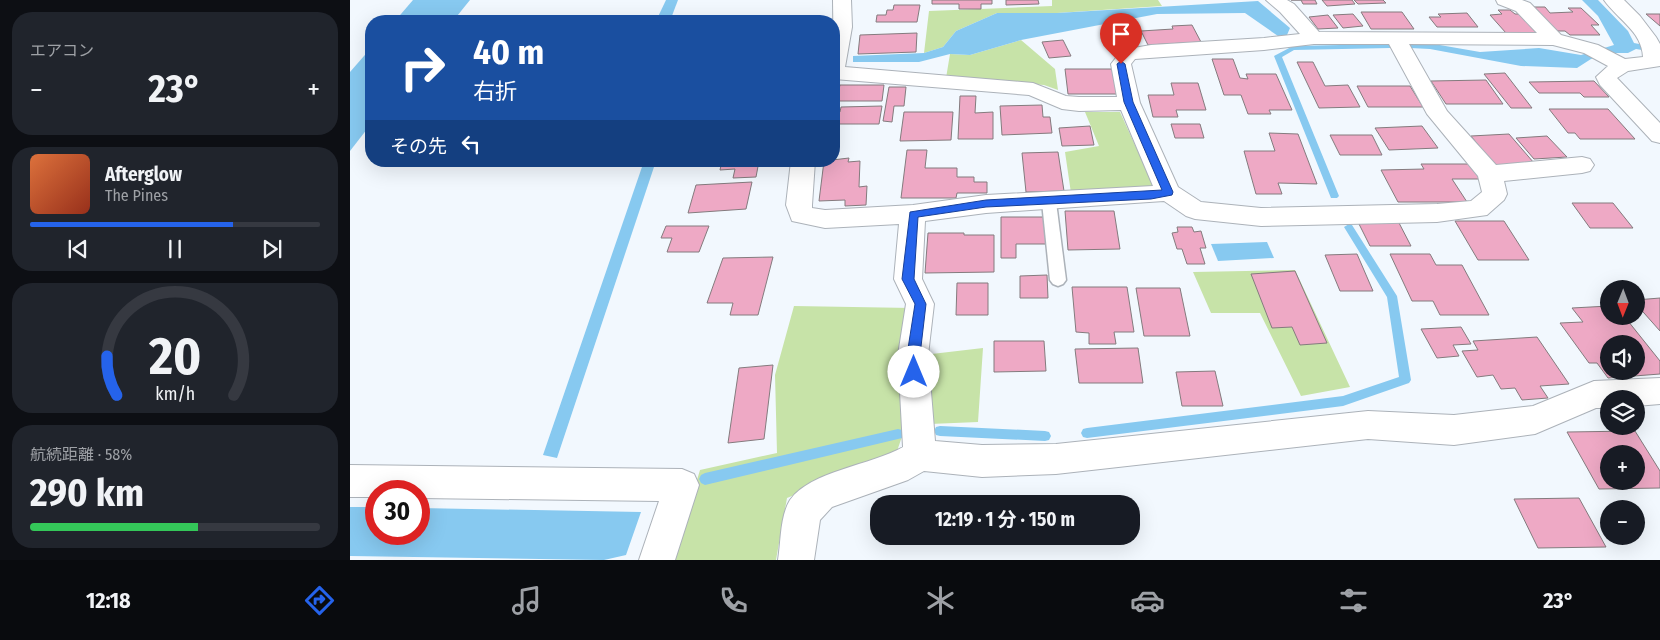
<!DOCTYPE html>
<html lang="ja">
<head>
<meta charset="utf-8">
<style>
	:root { --surface:#171b24; --page:#20242c; --text:#f1f3f6; --muted:#9ea1a6; --line:#363941; --accent:#2563eb }
	body { margin:0; font-family:"Fira Sans Condensed","Noto Sans JP",sans-serif; background:var(--page); color:var(--text); height:100vh; display:flex; flex-direction:column; font-size:19px; white-space:nowrap }
	* { box-sizing:border-box; margin:0 }
	p { font-size:16px; color:var(--muted) }
	.icon { flex:none; width:28px; height:28px; fill:none; stroke:currentColor; stroke-width:2; stroke-linecap:round; stroke-linejoin:round }
	.map { position:relative; flex:1; overflow:hidden }
	.panel { display:flex; flex-direction:column; gap:12px; padding:12px; background:#0d0f14; width:350px }
	.panel>* { flex:none }
	.top-card { position:absolute; left:15px; top:15px; width:475px; height:152px; border-radius:20px; box-shadow:0 5px 20px #0002; background:#1a4fa0; color:#fff; overflow:hidden }
	.needle { width:32px; rotate:181deg }
	.buttons { position:absolute; left:1250px; top:280px; display:grid; gap:10px }
	.buttons a { display:grid; place-items:center; width:45px; height:45px; border-radius:50%; background:var(--surface); box-shadow:0 5px 20px #0002; font-size:25px }
	.speed { position:absolute; left:15px; top:480px; display:flex; gap:10px; font-size:25px; font-weight:700; text-align:center }
	.speed>* { display:grid; place-content:center; width:65px; height:65px; border-radius:50%; background:var(--surface); box-shadow:0 5px 20px #0002; line-height:1 }
	.speed .limit { border:8px solid #d22; background:#fff; color:#111 }
	.pin { position:absolute; display:grid; place-items:center; width:42px; height:42px; color:#fff; margin:-51px -21px; border-radius:50% 50% 50% 0; rotate:-45deg; box-shadow:0 0 5px #0007 }
	.pin .icon { rotate:45deg }
	.me { position:absolute; width:55px; margin:-28px; rotate:0deg; stroke-linejoin:round; filter:drop-shadow(0 0 4px #0008) }
	.turn { display:flex; align-items:center; gap:18px; height:105px; padding:0 25px; font-size:22px }
	.turn .icon { width:65px; height:65px; stroke-width:2.5 }
	.turn b { display:block; font-size:35px; line-height:42px }
	.then { display:flex; align-items:center; height:48px; padding:0 25px; background:#0003; gap:10px; font-size:19px }
	.big { font-size:38px; font-weight:700; line-height:1.1 }
	.panel .card { flex:1; display:flex; flex-direction:column; justify-content:center; gap:8px; min-width:0; padding:0 18px; border-radius:20px; background:var(--page) }
	.panel .dial { align-items:center; gap:0 }
	.dial svg { height:130px; overflow:visible; fill:none; stroke:var(--line); stroke-width:7; stroke-linecap:round; text-anchor:middle }
	.dial text { fill:var(--text); stroke:none }
	.song { display:flex; align-items:center; gap:15px }
	.cover { width:60px; height:60px; border-radius:8px; background:linear-gradient(135deg,hsl(20 70% 55%),hsl(10 70% 35%)) }
	.played { height:5px; border-radius:2px; background:linear-gradient(90deg,var(--accent) 70%,var(--line) 70%) }
	.keys { display:flex; justify-content:space-around; direction:ltr }
	.heat { display:flex; justify-content:space-between; align-items:center; font-size:28px; direction:ltr }
	.charge { height:8px; border-radius:4px; background:linear-gradient(90deg,#34c759 58%,var(--line) 0) }
	.trip { position:absolute; left:520px; top:495px; width:270px; height:50px; border-radius:20px; background:var(--surface); box-shadow:0 5px 20px #0002; font-weight:700; line-height:50px; text-align:center }
	.dock { display:flex; height:80px; justify-content:space-around; align-items:center; background:#090b0e; color:var(--muted) }
	.dock .icon { width:35px; height:35px }
	.dock .active { color:var(--accent) }
	.dock b { font-size:22px; color:var(--text) }
	main { display:flex; flex:1; min-height:0 }
	.map>svg:first-child { display:block }
</style>
</head>
<body>
<main>
<section class="panel">
<div class="card"><p>エアコン</p>
<div class="heat"><a>−</a><b class="big">23°</b><a>+</a></div>
</div>
<div class="card">
<div class="song"><i class="cover"></i><div><b>Afterglow</b><p>The Pines</p></div></div>
<div class="played"></div>
<div class="keys"><svg class="icon" aria-label="previous" viewBox="0 0 24 24"><path d="M18 5L8 12l10 7zM5 5v14"/></svg><svg class="icon" aria-label="pause" viewBox="0 0 24 24"><path d="M8 5v14M16 5v14"/></svg><svg class="icon" aria-label="next" viewBox="0 0 24 24"><path d="M6 5l10 7-10 7zM19 5v14"/></svg></div>
</div>
<div class="card dial"><svg viewBox="0 0 100 80">
<path d="M14 69A42 42 0 1 1 86 69"/>
<path d="M14 69A42 42 0 0 1 8 45" stroke="#2563eb"/>
<text x="50" y="56" font-size="32" font-weight="700">20</text>
<text x="50" y="72" font-size="11">km/h</text>
</svg></div>
<div class="card"><p>航続距離 · 58%</p><b class="big">290 km</b><div class="charge"></div></div>
</section>
<div class="map">
<svg width="1310" height="560" viewBox="0 0 1310 560">
	<rect width="100%" height="100%" fill="#f2f8fe"/>
	<g fill="#c7e3a8">
		<path d="M702,0H808L812,6L707,13H647L606,31L593,47L574,53L579,11L702,6Z"/>
		<path d="M671,40L705,69L708,90L694,85L596,78L600,54L620,55Z"/>
		<path d="M735,112H770L804,187L721,193L715,152L749,146Z"/>
		<path d="M945,270L1000,387L951,396L910,313H861L843,272Z"/>
		<path d="M444,306L562,308L556,357L633,348L628,422L556,425L546,454L437,498L426,560H323L350,470L427,453L425,375Z"/>
	</g>
	<g fill="#87c9f0">
		<path d="M63,0H120L103,21H45Z"/>
		<path d="M316,0H328L320,21H306Z"/>
		<path d="M1232,0H1248L1278,31L1284,43L1310,48V53L1286,49L1278,53H1261L1241,59L1227,68L1171,66L1080,49L1060,48L1061,44H1084L1130,52L1189,48L1231,55L1264,45L1248,16Z"/>
		<path d="M908,1L940,28L937,35L928,36L895,13L807,14L671,40L620,55L600,54L569,62H503V56L574,53L593,47L606,31L647,13H707Z"/>
		<path d="M21,48V124L0,151V72Z"/>
		<path d="M287,161H306L207,458L193,455L293,164Z"/>
		<path d="M917,242L924,258L868,261L861,244Z"/>
		<path d="M0,507H26V534H69V508L291,512L276,555L254,560L0,556Z"/>
	</g>
	<g fill="none" stroke-linecap="round" stroke-linejoin="round">
		<g fill="#87c9f0" fill-rule="evenodd">
			<path d="M1037,44H1040V48L944,50L932,57L989,196L987,198H981L924,56L943,46Z"/>
			<path d="M999,224L1002,225L1047,296L1061,380L1059,383L993,406L737,438L733,437L731,433L733,429L737,428L993,396L1049,377L1037,297L994,227Z"/>
			<path d="M590,426L695,431L699,432L701,436L699,440L695,441L590,436L586,435L584,431L586,427Z"/>
			<path d="M548,429L552,430L554,434L552,438L548,439L355,485L351,483L349,479L351,475L355,473Z"/>
		</g>
	</g>
	<g fill="#eea9c5" stroke="#847b7e" fill-rule="evenodd">
		<path d="M582,0H642V4H631V9H609V4H582Z"/>
		<path d="M656,0H688L689,4L656,5Z"/>
		<path d="M941,0H965L967,4H953L951,0Z"/>
		<path d="M972,0H1002L1005,4L977,6Z"/>
		<path d="M1004,0H1033L1036,3L1008,4Z"/>
		<path d="M544,5H570L567,22H526L527,15H536L537,10H543Z"/>
		<path d="M1178,7H1195L1200,13L1223,12L1218,8H1231L1249,25H1241L1250,35H1220L1215,31H1200Z"/>
		<path d="M1148,10H1160L1165,14H1174L1191,33H1156L1140,15L1152,14Z"/>
		<path d="M1011,12H1052L1064,29H1021Z"/>
		<path d="M1117,13L1128,27H1087L1079,17H1091L1088,14Z"/>
		<path d="M1003,14L1013,26L993,28L983,15Z"/>
		<path d="M1296,14H1310V26Z"/>
		<path d="M978,15L988,28L968,29L959,17Z"/>
		<path d="M842,25L851,42L798,45L791,31L823,29L822,26Z"/>
		<path d="M567,33L566,52L508,54L510,35Z"/>
		<path d="M713,40L721,56L699,58L692,42Z"/>
		<path d="M862,59H883L890,78L898,79L896,74H926L942,110H919L921,114H898L891,95H874Z"/>
		<path d="M947,62H963L975,86L998,85L1010,107L969,108Z"/>
		<path d="M715,69H762L767,94H718Z"/>
		<path d="M1155,73L1182,108H1161L1134,74Z"/>
		<path d="M1136,80L1153,104H1096L1081,81Z"/>
		<path d="M1244,81L1259,97H1234L1230,93H1189L1179,82Z"/>
		<path d="M821,83H848L856,110H826L828,117H803L798,95H824Z"/>
		<path d="M490,85H534L532,101H486Z"/>
		<path d="M1007,86H1060L1073,107H1018Z"/>
		<path d="M539,87H556L554,106H544L542,122L533,121Z"/>
		<path d="M610,96H626L625,113L643,112V139H608Z"/>
		<path d="M692,105L693,117H700L702,133L652,135L650,106Z"/>
		<path d="M532,106L529,124H484V112H490L491,107Z"/>
		<path d="M1199,109H1258L1285,139H1230L1225,133H1218Z"/>
		<path d="M554,112H603L601,140L550,141Z"/>
		<path d="M821,124H850L854,138H825Z"/>
		<path d="M740,126L744,145L712,146L709,128Z"/>
		<path d="M1072,126L1088,148L1039,150L1025,128Z"/>
		<path d="M919,133L948,134L967,184L928,183L932,194H906L894,151H925Z"/>
		<path d="M1159,134L1184,163L1145,166L1121,136Z"/>
		<path d="M980,135H1022L1032,155H990Z"/>
		<path d="M1197,136L1217,157L1184,159L1166,138Z"/>
		<path d="M557,150H577L575,168H607V177H624V182H637V193H607L606,198H551Z"/>
		<path d="M708,152L714,191L676,192L672,153Z"/>
		<path d="M499,158L498,162L510,161L509,187L517,186L516,205L495,206V200L469,201L474,161Z"/>
		<path d="M372,161H409L406,177L383,178L385,169L370,170Z"/>
		<path d="M1071,164H1122L1131,179H1102L1117,202H1048L1031,170L1074,169Z"/>
		<path d="M402,182L396,209L338,213L346,185Z"/>
		<path d="M1222,203H1263L1283,228H1240Z"/>
		<path d="M715,211H764L770,249L718,250Z"/>
		<path d="M651,217H698L699,244H666V258H651Z"/>
		<path d="M1048,221L1061,246H1020L1008,222Z"/>
		<path d="M1105,221H1154L1179,260H1128Z"/>
		<path d="M316,226H359L349,252H317L322,238H311Z"/>
		<path d="M827,227H842L844,232L851,231L856,248H850L855,264H837L832,249H827L822,233L828,232Z"/>
		<path d="M578,233H614V235H644V272L575,273Z"/>
		<path d="M1007,254L1023,291H990L975,255Z"/>
		<path d="M1040,254H1080L1086,265H1112L1139,315H1090L1083,301H1062Z"/>
		<path d="M423,257L408,315H380L383,303H357L373,258Z"/>
		<path d="M945,271L977,343L950,345L942,327L922,328L901,274Z"/>
		<path d="M697,275L698,298H670V276Z"/>
		<path d="M607,283H638V315H606Z"/>
		<path d="M722,287H777L784,332H764L766,344H739V333L726,332Z"/>
		<path d="M786,288H830L840,336H794Z"/>
		<path d="M1310,298V331L1286,304V300Z"/>
		<path d="M1259,306V316H1274L1310,361V374L1258,378L1247,363H1239L1210,323L1233,322L1222,308ZM1259,344H1286V371H1259Z"/>
		<path d="M1111,327L1121,344L1103,345L1109,356L1087,358L1071,329Z"/>
		<path d="M1187,337L1219,384L1190,386L1198,398L1172,400L1165,388L1151,389L1143,375L1127,377L1112,351L1128,350L1123,341Z"/>
		<path d="M644,341H694L696,371L644,372Z"/>
		<path d="M788,348L793,383H729L725,349Z"/>
		<path d="M423,365L414,439L378,443L389,368Z"/>
		<path d="M865,371L873,406H832L826,372Z"/>
		<path d="M1285,431L1310,471V488L1249,489L1217,432ZM1259,454H1286V481H1259Z"/>
		<path d="M1229,498L1256,547L1188,548L1164,499Z"/>
	</g>
	<g fill="none" stroke-linecap="round" stroke-linejoin="round">
		<defs>
			<path id="service" d="M699,197L704,199L706,202L716,280L713,284L708,286L703,284L700,280L692,202L694,199Z"/>
			<g id="minor">
				<path d="M483,0H501L502,27L495,67L683,83L716,96L729,97H767L761,64L772,50L801,45L914,38L950,34L930,12L916,0H937L944,4L969,32L1187,33L1166,11L1148,4L1146,0H1172L1180,3L1211,35L1248,45L1275,59L1293,57C1292,31 1267,19 1254,0H1274L1290,16L1306,37L1310,44V66L1278,71L1267,78L1310,123V143L1302,141L1250,85L1246,77L1258,66L1234,53L1203,45L1059,44L1097,111L1146,165L1232,157L1240,159L1244,165L1240,171L1232,173L1154,181L1157,194L1154,200L1137,215L1087,222L911,226L845,219L836,216L814,201L636,213L575,221L572,279L584,304L578,355L585,441L632,445L706,444L1018,411L1104,415L1183,406L1244,381L1310,378V404L1286,406V399H1259V408H1246L1185,434L1104,445L1018,439L706,474L632,477L574,471L558,480L482,507L470,520L464,560H428C431,542 430,516 440,500C460,471 522,465 553,447L548,355L556,304L544,279L549,224L475,228L442,221L436,205L441,161H465L462,205V208L475,210L563,205L636,195L803,186L771,110L729,111L712,109L679,95L484,79ZM964,44H1039L1077,114L1128,176L1132,192L1121,201L1087,204L911,208L851,202L828,187L790,103L781,64L785,59L914,50Z"/>
				<path d="M0,465L332,469L344,474L349,485L325,560H289L309,501L69,498V491H26V497H0Z"/>
			</g>
		</defs>
		<use href="#service" stroke="#acb2b9" stroke-width="3"/>
		<use href="#minor" stroke="#acb2b9" stroke-width="2"/>
		<use href="#service" fill="#fff" fill-rule="evenodd"/>
		<use href="#minor" fill="#fff" fill-rule="evenodd"/>
	</g>
	<path fill="#2563eb" stroke="#184099" d="M771,61L775,64L783,102L823,192L822,195L801,199L636,207L568,217L564,279L576,304L570,355L571,372L569,376L564,377L560,376L557,355L565,304L552,279L560,212L636,200L812,190L774,102L767,64Z"/>
</svg>
<div class="buttons">
<a><svg class="needle" viewBox="-14 -14 28 28"><path d="M0-13l5 13h-10z" fill="#e53935"/><path d="M0 13l5-13h-10z" fill="#9ea1a6"/></svg></a>
<a><svg class="icon" aria-label="sound" viewBox="0 0 24 24"><path d="M4 9h4l5-4v14l-5-4H4zM17 9q2 3 0 6"/></svg></a>
<a><svg class="icon" aria-label="layers" viewBox="0 0 24 24"><path d="M12 4l9 5-9 5-9-5zM3 14l9 5 9-5"/></svg></a>
<a>+</a>
<a>−</a>
</div>
<div class="speed"><div class="limit">30</div></div>
<div class="pin" style="left:771px;top:64px;background:#d93025"><svg class="icon" aria-label="arrive" viewBox="0 0 24 24"><path d="M6 21V4h12l-3 4 3 4H6"/></svg></div>
<svg class="me" style="left:564px;top:372px" viewBox="-20 -20 40 40"><circle r="19" fill="#fff"/><path d="M0-13L10 11 0 6-10 11z" fill="#2563eb"/></svg>
<div class="trip">12:19 · 1 分 · 150 m</div>
<div class="top-card">
<div class="turn"><svg class="icon" aria-label="right" viewBox="0 0 24 24"><path d="M7 20v-9h11M14 6l5 5-5 5"/></svg><div><b>40 m</b>右折</div></div>
<div class="then">その先<svg class="icon" aria-label="left" viewBox="0 0 24 24"><path d="M17 20v-9H6M10 6l-5 5 5 5"/></svg></div>
</div>
</div>
</main>
<nav class="dock">
<b>12:18</b>
<svg class="icon active" aria-label="directions" viewBox="0 0 24 24"><path d="M12 3l9 9-9 9-9-9zM9 14v-3h6M13 9l2 2-2 2"/></svg>
<svg class="icon" aria-label="music" viewBox="0 0 24 24"><path d="M9 18V5l10-2v13"/><circle cx="6" cy="18" r="3"/><circle cx="16" cy="16" r="3"/></svg>
<svg class="icon" aria-label="phone" viewBox="0 0 24 24"><path d="M5 4h4l2 5-3 2q2 4 5 5l2-3 5 2v4C11 20 4 13 5 4z"/></svg>
<svg class="icon" aria-label="climate" viewBox="0 0 24 24"><path d="M12 3v18M4 7l16 10M4 17L20 7"/></svg>
<svg class="icon" aria-label="car" viewBox="0 0 24 24"><path d="M5 17H2v-5l4-1 3-4h7l3 4 3 1v5h-3M9 17h6M6 11h13"/><circle cx="7" cy="17" r="2"/><circle cx="17" cy="17" r="2"/></svg>
<svg class="icon" aria-label="filters" viewBox="0 0 24 24"><path d="M4 7h16M4 17h16"/><circle cx="9" cy="7" r="2"/><circle cx="15" cy="17" r="2"/></svg>
<b>23°</b>
</nav>
</body>
</html>
